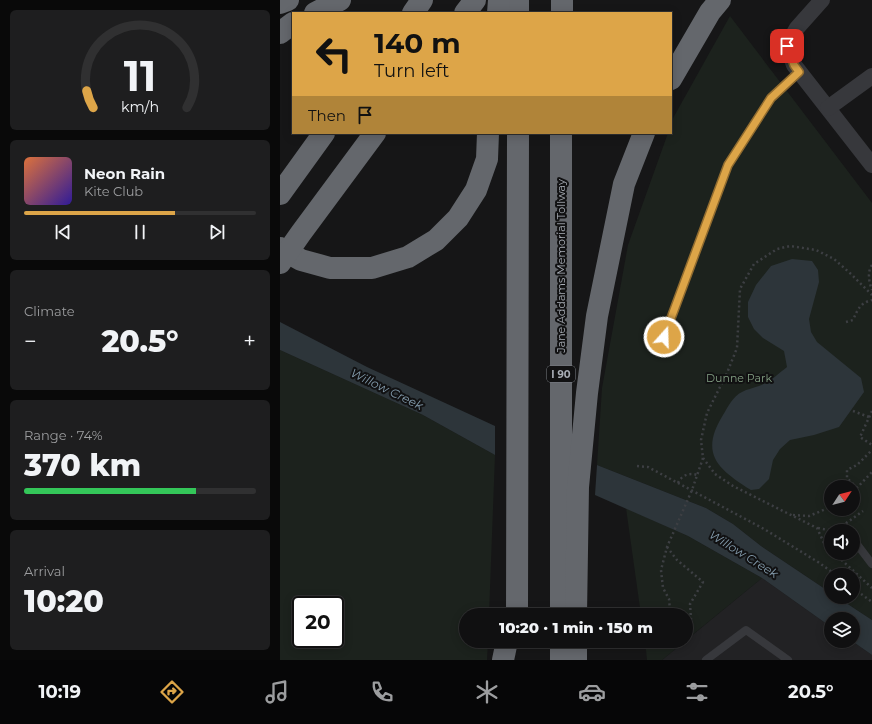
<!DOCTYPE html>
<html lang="en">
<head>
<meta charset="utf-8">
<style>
	:root { --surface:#101011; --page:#1e1e1f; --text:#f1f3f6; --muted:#9c9d9f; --line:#303031; --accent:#dda548 }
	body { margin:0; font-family:Montserrat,sans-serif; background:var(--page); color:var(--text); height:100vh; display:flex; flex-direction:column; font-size:15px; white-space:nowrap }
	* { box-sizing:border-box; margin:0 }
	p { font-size:13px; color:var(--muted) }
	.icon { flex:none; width:22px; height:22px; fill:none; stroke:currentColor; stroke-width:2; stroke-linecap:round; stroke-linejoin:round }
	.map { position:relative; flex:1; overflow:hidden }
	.panel { display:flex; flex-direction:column; gap:10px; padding:10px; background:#090909; width:280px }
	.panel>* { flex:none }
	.guide { position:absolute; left:12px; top:12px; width:380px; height:122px; border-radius:0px; box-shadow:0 2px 10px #0003,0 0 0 1px var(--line); background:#dda548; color:#111; overflow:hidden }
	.needle { width:26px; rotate:54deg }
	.fabs { position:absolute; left:544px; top:480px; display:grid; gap:8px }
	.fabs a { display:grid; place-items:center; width:36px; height:36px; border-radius:50%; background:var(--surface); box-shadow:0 2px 10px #0003,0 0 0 1px var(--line); font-size:20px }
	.speed { position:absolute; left:12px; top:596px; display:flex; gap:8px; font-size:20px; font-weight:700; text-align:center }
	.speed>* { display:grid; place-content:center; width:52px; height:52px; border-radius:50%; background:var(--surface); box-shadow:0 2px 10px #0003,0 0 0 1px var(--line); line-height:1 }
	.speed .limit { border:2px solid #111; border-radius:6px; background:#fff; color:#111 }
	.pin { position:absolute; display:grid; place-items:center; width:34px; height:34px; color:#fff; margin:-17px; border-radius:8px; box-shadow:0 2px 6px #0006 }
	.me { position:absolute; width:44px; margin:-22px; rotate:20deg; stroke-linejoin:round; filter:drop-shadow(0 0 3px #0008) }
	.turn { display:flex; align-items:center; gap:14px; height:84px; padding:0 16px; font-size:18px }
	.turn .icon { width:52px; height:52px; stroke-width:2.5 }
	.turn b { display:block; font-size:28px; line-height:34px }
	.then { display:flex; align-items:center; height:38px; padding:0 16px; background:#0003; gap:8px; font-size:15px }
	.big { font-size:30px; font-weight:800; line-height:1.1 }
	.panel .widget { flex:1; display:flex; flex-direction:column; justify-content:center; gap:6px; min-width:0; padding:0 14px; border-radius:6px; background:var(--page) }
	.panel .dial { align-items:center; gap:0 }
	.dial svg { height:104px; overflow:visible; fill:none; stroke:var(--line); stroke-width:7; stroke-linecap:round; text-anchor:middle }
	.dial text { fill:var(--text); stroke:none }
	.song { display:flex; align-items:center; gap:12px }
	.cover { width:48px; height:48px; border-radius:6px; background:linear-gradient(135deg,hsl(20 70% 55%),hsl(250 70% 35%)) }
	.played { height:4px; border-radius:2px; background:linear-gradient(90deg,var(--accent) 65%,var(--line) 65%) }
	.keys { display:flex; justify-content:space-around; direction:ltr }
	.heat { display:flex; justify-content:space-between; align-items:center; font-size:22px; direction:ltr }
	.charge { height:6px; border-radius:3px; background:linear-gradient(90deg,#34c759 74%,var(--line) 0) }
	.trip { position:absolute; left:179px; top:608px; width:234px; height:40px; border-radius:20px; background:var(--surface); box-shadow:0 2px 10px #0003,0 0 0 1px var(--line); font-weight:800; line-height:40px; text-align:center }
	.menu { display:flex; height:64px; justify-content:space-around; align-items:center; background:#060607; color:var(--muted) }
	.menu .icon { width:28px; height:28px }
	.menu .on { color:var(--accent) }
	.menu b { font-size:18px; color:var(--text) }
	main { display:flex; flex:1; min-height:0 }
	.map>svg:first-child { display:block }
</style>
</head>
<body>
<main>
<section class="panel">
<div class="widget dial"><svg viewBox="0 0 100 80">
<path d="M14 69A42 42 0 1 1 86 69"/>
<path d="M14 69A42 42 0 0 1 9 56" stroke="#dda548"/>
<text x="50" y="56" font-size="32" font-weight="700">11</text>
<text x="50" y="72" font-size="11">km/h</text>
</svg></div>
<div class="widget">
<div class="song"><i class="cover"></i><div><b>Neon Rain</b><p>Kite Club</p></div></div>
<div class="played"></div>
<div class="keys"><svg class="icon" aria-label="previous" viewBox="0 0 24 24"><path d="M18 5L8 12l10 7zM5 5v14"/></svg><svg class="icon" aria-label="pause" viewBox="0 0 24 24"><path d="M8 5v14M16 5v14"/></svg><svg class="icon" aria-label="next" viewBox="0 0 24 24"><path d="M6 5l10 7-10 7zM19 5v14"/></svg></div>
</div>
<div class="widget"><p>Climate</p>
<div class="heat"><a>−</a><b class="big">20.5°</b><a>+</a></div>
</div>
<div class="widget"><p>Range · 74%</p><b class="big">370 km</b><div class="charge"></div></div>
<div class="widget"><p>Arrival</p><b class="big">10:20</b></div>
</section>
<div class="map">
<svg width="592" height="660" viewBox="0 0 592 660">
	<rect width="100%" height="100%" fill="#161617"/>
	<path fill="#222224" d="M482,578L551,627V641H572L592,655V660H382Z"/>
	<g fill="#1c221d" fill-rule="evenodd">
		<path d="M450,16L592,203V620L557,597H573V575H551V593L481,546L453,524L426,508L317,465L322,388L348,245L388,133H391L392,120ZM551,487H573V509H551ZM551,531H573V553H551Z"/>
		<path d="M0,350L143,415L215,455L209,615H186V641H208L207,660H0ZM21,605H55V639H21Z"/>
		<path d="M346,508L408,536L482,578L406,640V615H361Z"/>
		<path d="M365,641H405L382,660H367Z"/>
	</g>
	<g fill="#2d353a">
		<path d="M512,259L532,261L538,270L539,282L529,319L531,332L537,342L581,378L584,392L559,427L534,435L510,440L500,449L493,460L489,479L479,489L471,490C438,469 419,454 443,415C448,407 453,396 462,392C467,389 474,388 479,386C490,382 498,374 507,367L504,351L483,338L474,329L468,317V302L476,285L491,266Z"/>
		<path d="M0,322L87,367L215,426V455L143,415L0,350Z"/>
		<path d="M317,465L426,508L453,524L481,546L551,593V597H557L592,620V655L572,641H573V619H551V627L482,578L408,536L315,495Z"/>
	</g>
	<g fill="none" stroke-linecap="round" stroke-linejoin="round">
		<g stroke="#3d3f43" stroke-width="2.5" stroke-dasharray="2 3" stroke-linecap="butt">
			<path d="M592,265C587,272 589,282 592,290"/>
			<path d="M566,322L573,320C578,309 580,303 592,300"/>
			<path d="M573,411L589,417"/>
			<path d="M592,411L580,437L592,445"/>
			<path d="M357,466L368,467L484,529L538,562L556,575"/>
			<path d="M398,483C401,476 409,472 417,475"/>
			<path d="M577,488L567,478V470L577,465L592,450"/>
			<path d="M573,492L592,472"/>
			<path d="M513,515L529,516L551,507"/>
			<path d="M538,528L548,530L558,529L583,511"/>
			<path d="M387,547L397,560L423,582L410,604L411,619L406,631"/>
			<path d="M551,550L544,543L537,528L453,486L435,474L423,458L421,440L427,413L447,373L457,348L460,289L474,264L497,249L510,246L536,250L554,259L571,274L592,295"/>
			<path d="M554,553L592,588"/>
			<path d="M573,588L592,602"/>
			<path d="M388,615L390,610L389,599L383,588L381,570L387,547L412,490L423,458"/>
		</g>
		<g stroke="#37383c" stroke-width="8">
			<path d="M384,337L448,165L491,98L519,72"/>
			<path d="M573,539L592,564"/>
			<path d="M426,660L466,630L508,660"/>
		</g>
		<g stroke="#37383c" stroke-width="16">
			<path d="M542,0L517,28L507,46L514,65L592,165"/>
			<path d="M548,108L592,76"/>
		</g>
		<g stroke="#64676c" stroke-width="22">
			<path d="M238,0V13"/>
			<path d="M0,3L8,0"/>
			<path d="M35,13L60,0"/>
			<path d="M133,13L142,0"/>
			<path d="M185,13L195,0"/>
			<path d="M218,13L219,0"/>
			<path d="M282,13V0"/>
			<path d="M0,33L13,23"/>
			<path d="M391,79L430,12L440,0"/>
			<path d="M0,194L44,133"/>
			<path d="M0,248L21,260L50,268H92L128,257L156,240L178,218L196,190L207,159L208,133"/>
			<path d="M0,263L21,233L95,133"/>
			<path d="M237,615L238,133"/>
			<path d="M281,615V133"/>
			<path d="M296,615L298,487L307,393L317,316L344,184L364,133"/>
			<path d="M223,660L227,641"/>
			<path d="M281,660V641"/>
			<path d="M296,660V641"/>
		</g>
	</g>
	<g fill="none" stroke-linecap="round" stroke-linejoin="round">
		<defs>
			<path id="route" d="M384,337L448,165L491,98L519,72L514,65L507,46"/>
		</defs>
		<use href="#route" stroke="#906b2f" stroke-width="10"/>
		<use href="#route" stroke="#dda548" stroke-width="7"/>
	</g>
	<g text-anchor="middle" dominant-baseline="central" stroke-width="4" stroke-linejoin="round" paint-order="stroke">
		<rect fill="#111112" stroke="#7b7f85" stroke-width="1" x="267" y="366" width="28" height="16" rx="3"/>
		<g font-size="10" font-weight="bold" fill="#a9aeb6">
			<text x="281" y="374">I 90</text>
		</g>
		<g font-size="11" fill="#a9aeb6" stroke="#111112">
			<text transform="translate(281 266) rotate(-90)">Jane Addams Memorial Tollway</text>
		</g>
		<g font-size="11" fill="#839f83" stroke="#111112">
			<text x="459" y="378">Dunne Park</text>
		</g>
		<g font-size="12" font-style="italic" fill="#849cad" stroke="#111112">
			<text transform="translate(107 389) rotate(26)">Willow Creek</text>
			<text transform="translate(464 554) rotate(32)">Willow Creek</text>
		</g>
	</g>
</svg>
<div class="fabs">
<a><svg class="needle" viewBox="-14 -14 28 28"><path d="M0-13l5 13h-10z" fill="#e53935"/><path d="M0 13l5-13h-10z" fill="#9c9d9f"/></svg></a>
<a><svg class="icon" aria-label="sound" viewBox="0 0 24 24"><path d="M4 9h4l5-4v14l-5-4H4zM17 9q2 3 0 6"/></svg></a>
<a><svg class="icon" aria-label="search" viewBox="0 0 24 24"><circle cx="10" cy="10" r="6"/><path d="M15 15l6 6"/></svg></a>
<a><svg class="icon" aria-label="layers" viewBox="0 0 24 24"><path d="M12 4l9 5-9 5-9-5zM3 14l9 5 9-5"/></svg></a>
</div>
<div class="speed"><div class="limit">20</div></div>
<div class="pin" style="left:507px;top:46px;background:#d93025"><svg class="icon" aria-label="arrive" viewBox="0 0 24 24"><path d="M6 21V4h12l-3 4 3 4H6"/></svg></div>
<svg class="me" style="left:384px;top:337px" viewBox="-20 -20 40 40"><circle r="17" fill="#dda548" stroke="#fff" stroke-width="3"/><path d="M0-11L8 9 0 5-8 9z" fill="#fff"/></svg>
<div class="trip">10:20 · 1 min · 150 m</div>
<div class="guide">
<div class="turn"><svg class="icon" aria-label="left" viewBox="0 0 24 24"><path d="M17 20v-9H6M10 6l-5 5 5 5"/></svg><div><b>140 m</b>Turn left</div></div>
<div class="then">Then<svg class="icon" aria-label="arrive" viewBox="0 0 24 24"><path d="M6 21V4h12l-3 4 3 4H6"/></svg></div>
</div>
</div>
</main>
<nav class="menu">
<b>10:19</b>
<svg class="icon on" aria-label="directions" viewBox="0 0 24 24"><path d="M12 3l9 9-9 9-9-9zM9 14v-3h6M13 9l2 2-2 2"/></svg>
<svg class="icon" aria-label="music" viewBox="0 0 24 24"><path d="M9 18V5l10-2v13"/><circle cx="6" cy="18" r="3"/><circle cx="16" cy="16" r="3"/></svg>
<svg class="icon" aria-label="phone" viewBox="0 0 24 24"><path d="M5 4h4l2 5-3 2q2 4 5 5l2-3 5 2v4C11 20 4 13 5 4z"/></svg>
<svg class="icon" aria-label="climate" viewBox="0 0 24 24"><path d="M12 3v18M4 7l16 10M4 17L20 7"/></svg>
<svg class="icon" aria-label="car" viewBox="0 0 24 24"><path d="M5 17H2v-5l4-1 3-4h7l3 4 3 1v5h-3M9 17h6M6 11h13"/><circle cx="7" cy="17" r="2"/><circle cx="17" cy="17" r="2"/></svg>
<svg class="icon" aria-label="filters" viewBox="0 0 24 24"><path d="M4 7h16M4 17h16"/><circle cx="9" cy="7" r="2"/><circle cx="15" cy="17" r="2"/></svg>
<b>20.5°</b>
</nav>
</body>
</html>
